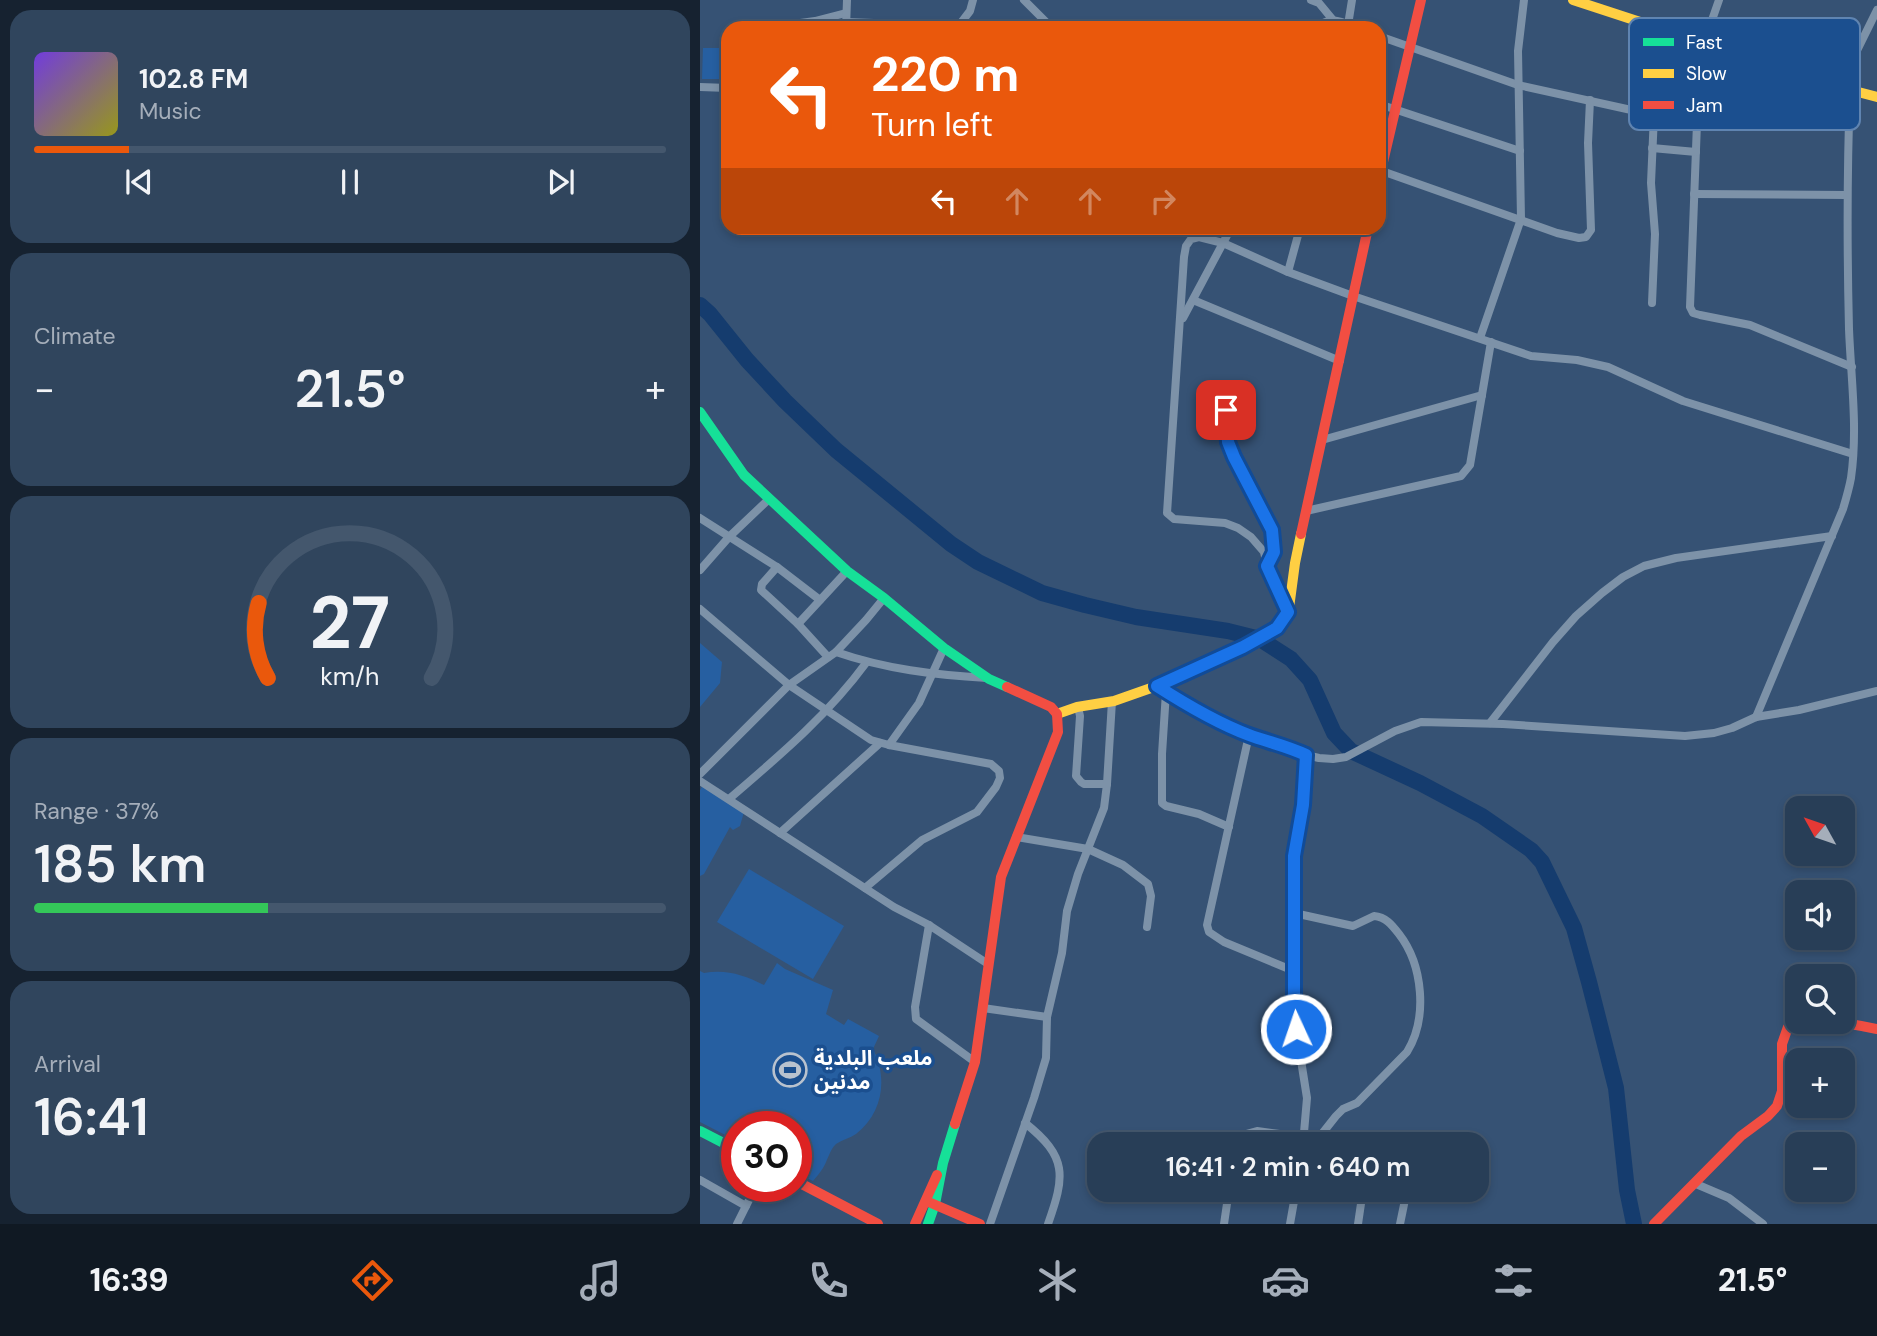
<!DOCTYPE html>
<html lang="en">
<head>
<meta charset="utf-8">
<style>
	:root { --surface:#283e57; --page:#30455d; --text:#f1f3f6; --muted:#a5aeba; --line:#44576d; --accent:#ea580c }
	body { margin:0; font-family:"DM Sans","Noto Sans Arabic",sans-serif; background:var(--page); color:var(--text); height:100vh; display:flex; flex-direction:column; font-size:26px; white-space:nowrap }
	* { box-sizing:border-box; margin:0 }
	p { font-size:23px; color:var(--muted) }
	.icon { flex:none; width:38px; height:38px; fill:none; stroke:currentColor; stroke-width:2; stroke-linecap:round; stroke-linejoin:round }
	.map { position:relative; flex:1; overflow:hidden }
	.details { display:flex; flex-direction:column; gap:10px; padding:10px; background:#162230; width:700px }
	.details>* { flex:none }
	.banner { position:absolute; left:21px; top:21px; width:665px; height:214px; border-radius:21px; box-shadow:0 4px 10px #0003,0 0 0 2px var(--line); background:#ea580c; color:#fff; overflow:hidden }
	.needle { width:46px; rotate:310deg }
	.buttons { position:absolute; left:1085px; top:796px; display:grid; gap:14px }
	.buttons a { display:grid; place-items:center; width:70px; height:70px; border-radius:14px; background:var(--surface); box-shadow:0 4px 10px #0003,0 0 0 2px var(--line); font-size:35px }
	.speed { position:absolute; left:21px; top:1111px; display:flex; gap:14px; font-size:35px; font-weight:700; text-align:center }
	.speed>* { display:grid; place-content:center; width:91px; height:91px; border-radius:50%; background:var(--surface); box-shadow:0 4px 10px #0003,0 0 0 2px var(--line); line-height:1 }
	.speed .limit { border:10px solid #d22; background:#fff; color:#111 }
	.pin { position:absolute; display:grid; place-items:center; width:60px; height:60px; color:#fff; margin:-30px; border-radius:14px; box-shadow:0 4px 10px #0006 }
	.me { position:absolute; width:77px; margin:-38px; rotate:357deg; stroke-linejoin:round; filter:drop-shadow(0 0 5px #0008) }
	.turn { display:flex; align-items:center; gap:24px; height:147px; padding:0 35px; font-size:32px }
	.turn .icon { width:91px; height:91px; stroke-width:2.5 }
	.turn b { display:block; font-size:49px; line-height:60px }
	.lanes { display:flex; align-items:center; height:66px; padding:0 35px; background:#0003; justify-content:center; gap:35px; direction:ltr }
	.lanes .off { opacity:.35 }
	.big { font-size:52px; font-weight:600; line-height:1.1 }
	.details .card { flex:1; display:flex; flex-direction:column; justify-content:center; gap:10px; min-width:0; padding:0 24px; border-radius:21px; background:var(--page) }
	.details .dial { align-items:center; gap:0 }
	.dial svg { height:182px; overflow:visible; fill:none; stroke:var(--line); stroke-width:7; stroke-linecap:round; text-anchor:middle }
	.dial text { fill:var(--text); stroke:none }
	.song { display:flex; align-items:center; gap:21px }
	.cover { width:84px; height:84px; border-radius:10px; background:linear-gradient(135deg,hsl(260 70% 55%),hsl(60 70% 35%)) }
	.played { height:7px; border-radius:4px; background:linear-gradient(90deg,var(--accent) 15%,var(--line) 15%) }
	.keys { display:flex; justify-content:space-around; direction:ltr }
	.heat { display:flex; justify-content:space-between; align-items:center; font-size:38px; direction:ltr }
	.charge { height:10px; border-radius:5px; background:linear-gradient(90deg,#34c759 37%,var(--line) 0) }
	.trip { position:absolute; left:387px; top:1132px; width:402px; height:70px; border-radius:21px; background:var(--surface); box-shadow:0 4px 10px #0003,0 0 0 2px var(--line); font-weight:600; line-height:70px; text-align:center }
	.tabs { display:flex; height:112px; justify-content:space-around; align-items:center; background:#101923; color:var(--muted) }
	.tabs .icon { width:49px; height:49px }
	.tabs .on { color:var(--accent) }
	.tabs b { font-size:32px; color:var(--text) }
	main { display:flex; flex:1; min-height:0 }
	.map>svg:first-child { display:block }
</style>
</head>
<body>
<main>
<section class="details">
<div class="card">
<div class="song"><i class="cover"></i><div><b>102.8 FM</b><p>Music</p></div></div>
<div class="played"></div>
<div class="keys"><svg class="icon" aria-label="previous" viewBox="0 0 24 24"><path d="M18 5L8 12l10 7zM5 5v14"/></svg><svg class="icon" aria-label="pause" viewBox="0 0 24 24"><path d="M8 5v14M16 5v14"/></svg><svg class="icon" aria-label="next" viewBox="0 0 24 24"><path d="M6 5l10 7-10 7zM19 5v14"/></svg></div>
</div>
<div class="card"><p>Climate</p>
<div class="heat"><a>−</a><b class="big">21.5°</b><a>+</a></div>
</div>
<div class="card dial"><svg viewBox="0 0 100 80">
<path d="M14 69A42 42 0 1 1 86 69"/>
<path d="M14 69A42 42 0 0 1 10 36" stroke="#ea580c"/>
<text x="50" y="56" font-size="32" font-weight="700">27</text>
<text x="50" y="72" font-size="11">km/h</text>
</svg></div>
<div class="card"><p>Range · 37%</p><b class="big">185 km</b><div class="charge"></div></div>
<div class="card"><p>Arrival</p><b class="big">16:41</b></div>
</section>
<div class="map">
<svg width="1177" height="1224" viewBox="0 0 1177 1224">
	<rect width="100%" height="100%" fill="#365274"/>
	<g fill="#265fa1">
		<path d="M3,48H28V79H2Z"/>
		<path d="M0,643L22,662L20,683L0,707Z"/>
		<path d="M3,785L44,812L40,826L33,830L30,827L4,874L0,876V790Z"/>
		<path d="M49,869L144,926L113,979L17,922Z"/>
		<path d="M77,963L85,969L133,990L126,1014L144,1025L148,1019L179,1036L173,1049C188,1078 183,1113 156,1134C150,1138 142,1140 136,1144C130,1149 127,1162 123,1168C120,1173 116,1177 113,1181L96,1173V1127H37V1141L0,1122V971L4,973C26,969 44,975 64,985Z"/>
	</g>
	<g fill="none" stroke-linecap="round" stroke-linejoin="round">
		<path stroke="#153c6e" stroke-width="16" d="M0,305L10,314L47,360L85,401L136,450L251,544L278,562L342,593L385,605L436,617L528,631L560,639L591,659L610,680L634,733L651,751L720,783L782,816L831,850L842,862L874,928L889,982L916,1088L927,1190L934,1224"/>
		<g stroke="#7d92a8" stroke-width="8">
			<path d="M324,0L352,28"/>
			<path d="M611,0L619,3L633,20"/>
			<path d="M1019,0L1004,43L1000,72L997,123L990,307L993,313L1000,315L1050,325L1152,367"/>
			<path d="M146,22L258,26"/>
			<path d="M648,25L652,0"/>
			<path d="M64,28L115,21L146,13"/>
			<path d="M146,28L147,0"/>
			<path d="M257,28L270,11L273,0"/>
			<path d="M618,28C629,14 644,23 658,28"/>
			<path d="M679,36L818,85L954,115"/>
			<path d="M0,87L28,88"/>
			<path d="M1139,87L1177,10"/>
			<path d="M679,104L820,151"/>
			<path d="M952,148L996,152"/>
			<path d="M679,170L857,233L879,238L886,237L891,230L888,143L890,100"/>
			<path d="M994,194L1147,195"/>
			<path d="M588,272L600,228"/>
			<path d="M493,300L640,361"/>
			<path d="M952,303L955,234L951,183L954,115L962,30"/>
			<path d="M483,318L531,228"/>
			<path d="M780,338L821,219L818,51L824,0"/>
			<path d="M526,410L528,442L534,458L572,529L574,552L567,566"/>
			<path d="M622,440L782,395"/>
			<path d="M606,511L761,476L770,465L791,342"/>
			<path d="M0,518L77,567L120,600"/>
			<path d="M77,567L62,584L61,590L98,624L128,657"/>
			<path d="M0,570L29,537L69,499"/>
			<path d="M0,609L89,685L171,740L189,745L291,764L299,771L300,778L296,787L277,812L222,840L165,888"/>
			<path d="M588,612L567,566L564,552L551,537L538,528L525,523L474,519L467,513L484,257L486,246L491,239L499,237L523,243L588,272L653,296L831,356L877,360L908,367L983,401L1153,454"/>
			<path d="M98,624L147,571"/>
			<path d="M136,652C185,669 235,675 287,678"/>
			<path d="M457,686L513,718L549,735L590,747L606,755L619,758L633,759L646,757L695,731L721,722L803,724L985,736L1014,733L1032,728L1056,717L1099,710L1177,691"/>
			<path d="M466,692L462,754V803L466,806L499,814L529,827"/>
			<path d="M378,707L380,716L376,776L381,782L384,784H407"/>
			<path d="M1056,717L1143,509C1146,499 1149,489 1151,478C1158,429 1151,379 1149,329C1147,249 1147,170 1150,90"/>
			<path d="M790,723L853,642L876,616L902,593L923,577L944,566L976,558L1132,536"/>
			<path d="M549,735L507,925L509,932L524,942L594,971"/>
			<path d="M189,745L219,703L244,648"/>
			<path d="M0,774L89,685L136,652L166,620L184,598"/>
			<path d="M0,781L194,907L229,925L288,964"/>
			<path d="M29,799C79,756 127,716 166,663"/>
			<path d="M80,833L180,743"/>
			<path d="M316,837L388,849L423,865L448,884L451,896L447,927"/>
			<path d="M594,913L653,926L674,916C686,917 692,925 699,934C723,965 728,1018 707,1052L657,1103L643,1109L636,1116L617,1140"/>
			<path d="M229,925L215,1007L216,1019L275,1062"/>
			<path d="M283,1008L347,1017"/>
			<path d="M325,1123C368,1157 365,1176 348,1224"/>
			<path d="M536,1144L541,1137L546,1134L557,1131L604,1137L643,1144"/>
			<path d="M603,1144L607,1098L596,1029L594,1002V856L603,805L606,755"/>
			<path d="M0,1180L46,1206"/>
			<path d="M996,1184L1029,1198L1063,1224"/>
			<path d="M37,1224L56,1186"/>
			<path d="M290,1224L334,1098L346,1058L347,1017L362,953L367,911L378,874L404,808L407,784L412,701"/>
			<path d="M524,1224L529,1190"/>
			<path d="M590,1224L596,1190"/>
			<path d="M658,1224L663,1190"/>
			<path d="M700,1224L707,1190"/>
		</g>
		<g stroke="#16e098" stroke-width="10">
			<path d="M0,412L44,475L147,571L184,598L244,648L289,679L307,687"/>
			<path d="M0,1131L37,1150"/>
			<path d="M228,1224L235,1204L243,1163L255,1124"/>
		</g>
		<g stroke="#ffcf43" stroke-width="10">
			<path d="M873,0L1139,87L1177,97"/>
			<path d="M357,714L377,707L414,701L451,688L532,653L573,630L583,621L589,608L595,563L601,534"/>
		</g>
		<g stroke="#f24e42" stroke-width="10">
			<path d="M679,179L721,0"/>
			<path d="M601,534L668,228"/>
			<path d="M255,1124L275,1062L301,877L358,732L357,714L351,707L307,687"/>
			<path d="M96,1181L178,1224"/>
			<path d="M231,1203L280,1224"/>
			<path d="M215,1224L237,1175"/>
			<path d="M954,1224L1041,1136L1068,1116L1077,1106L1082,1091V1044L1088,1027C1117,1017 1148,1023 1177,1029"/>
		</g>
	</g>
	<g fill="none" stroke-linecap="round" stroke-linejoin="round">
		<defs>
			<path id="route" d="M526,410L528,442L534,457L572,530L574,552L567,566L588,612L577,628L543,647L457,686C485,704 517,723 549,735C568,742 587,746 606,755L603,805L594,856V1002L596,1029"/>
		</defs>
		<use href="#route" stroke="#114b97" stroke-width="18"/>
		<use href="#route" stroke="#1a73e8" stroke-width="12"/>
	</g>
	<defs>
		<symbol id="stadium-ring" viewBox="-11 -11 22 22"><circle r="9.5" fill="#1b4f8f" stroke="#b9c2ce" stroke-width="1.5"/><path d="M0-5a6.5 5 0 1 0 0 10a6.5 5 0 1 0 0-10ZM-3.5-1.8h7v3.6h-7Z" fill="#b9c2ce"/></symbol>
	</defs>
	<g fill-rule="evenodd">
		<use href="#stadium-ring" x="71" y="1051" width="38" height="38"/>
	</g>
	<g text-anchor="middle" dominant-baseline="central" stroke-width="7" stroke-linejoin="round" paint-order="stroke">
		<g font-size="21" font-weight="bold" fill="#fff" stroke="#1b4f8f" text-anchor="start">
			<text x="114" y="1058">ملعب البلدية<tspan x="114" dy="24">مدنين</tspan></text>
		</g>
	</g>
	<rect x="929" y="18" width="231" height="112" rx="10" fill="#1b4f8f" stroke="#5f84b1" stroke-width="2"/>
	<rect x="943" y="38" width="31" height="8" fill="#16e098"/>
	<rect x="943" y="69" width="31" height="9" fill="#ffcf43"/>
	<rect x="943" y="101" width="31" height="8" fill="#f24e42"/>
	<g font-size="19" fill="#fff">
		<text x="986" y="49">Fast</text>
		<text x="986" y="80">Slow</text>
		<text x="986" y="112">Jam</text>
	</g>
</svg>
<div class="buttons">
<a><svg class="needle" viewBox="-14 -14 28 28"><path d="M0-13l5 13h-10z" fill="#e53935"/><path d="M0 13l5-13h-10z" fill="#a5aeba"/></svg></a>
<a><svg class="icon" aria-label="sound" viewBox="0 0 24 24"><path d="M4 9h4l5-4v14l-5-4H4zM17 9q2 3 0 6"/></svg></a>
<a><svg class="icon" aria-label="search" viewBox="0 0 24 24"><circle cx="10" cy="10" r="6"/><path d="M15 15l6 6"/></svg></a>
<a>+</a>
<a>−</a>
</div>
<div class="speed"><div class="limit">30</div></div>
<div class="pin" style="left:526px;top:410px;background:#d93025"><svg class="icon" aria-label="arrive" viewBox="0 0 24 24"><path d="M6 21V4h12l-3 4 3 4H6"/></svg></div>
<svg class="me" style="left:596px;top:1029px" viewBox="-20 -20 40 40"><circle r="17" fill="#1a73e8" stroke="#fff" stroke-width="3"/><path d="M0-11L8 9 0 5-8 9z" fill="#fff"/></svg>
<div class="trip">16:41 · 2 min · 640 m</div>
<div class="banner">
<div class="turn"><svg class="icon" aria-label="left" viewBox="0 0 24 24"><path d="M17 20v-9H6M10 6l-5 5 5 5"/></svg><div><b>220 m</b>Turn left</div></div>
<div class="lanes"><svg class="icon" aria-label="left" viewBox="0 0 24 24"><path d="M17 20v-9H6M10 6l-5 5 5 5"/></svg><svg class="icon off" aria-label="ahead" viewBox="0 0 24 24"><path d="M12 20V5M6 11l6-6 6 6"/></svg><svg class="icon off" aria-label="ahead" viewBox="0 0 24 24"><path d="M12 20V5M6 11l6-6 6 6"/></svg><svg class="icon off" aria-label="right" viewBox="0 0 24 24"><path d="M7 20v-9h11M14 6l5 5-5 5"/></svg></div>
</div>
</div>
</main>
<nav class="tabs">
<b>16:39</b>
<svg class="icon on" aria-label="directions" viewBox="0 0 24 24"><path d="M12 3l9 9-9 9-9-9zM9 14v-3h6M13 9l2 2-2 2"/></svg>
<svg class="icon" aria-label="music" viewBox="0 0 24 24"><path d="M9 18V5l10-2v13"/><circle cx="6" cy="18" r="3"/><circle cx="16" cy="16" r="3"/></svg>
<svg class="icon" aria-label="phone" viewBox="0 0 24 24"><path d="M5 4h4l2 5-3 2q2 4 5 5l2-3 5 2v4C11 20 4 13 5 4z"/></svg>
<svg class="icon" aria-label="climate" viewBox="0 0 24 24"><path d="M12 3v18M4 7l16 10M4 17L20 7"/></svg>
<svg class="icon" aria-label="car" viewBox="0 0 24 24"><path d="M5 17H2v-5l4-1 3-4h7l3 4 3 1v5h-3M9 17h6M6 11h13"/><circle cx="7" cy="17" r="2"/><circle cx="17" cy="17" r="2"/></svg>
<svg class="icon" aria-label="filters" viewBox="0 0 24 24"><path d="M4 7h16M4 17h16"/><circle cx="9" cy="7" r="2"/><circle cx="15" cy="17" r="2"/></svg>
<b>21.5°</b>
</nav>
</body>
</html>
